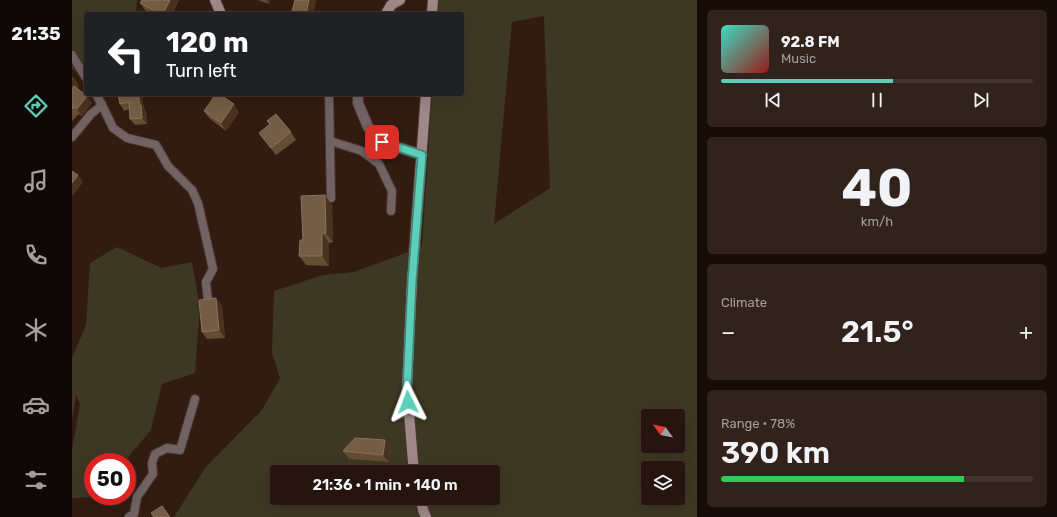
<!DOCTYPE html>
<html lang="en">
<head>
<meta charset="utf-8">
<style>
	:root { --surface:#26150e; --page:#32221c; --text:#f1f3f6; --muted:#a49f9e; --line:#42342e; --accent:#5dceb9 }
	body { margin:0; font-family:Rubik,sans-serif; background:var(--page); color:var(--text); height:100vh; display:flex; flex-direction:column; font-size:15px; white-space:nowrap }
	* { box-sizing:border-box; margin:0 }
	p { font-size:13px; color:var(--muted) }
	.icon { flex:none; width:22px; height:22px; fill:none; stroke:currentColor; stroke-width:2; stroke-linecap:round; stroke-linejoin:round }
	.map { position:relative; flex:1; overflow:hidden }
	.drawer { display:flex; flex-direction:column; gap:10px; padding:10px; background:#150c08; width:360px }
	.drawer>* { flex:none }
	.top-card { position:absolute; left:12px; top:12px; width:380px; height:84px; border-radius:4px; box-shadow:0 4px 16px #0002,0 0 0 1px var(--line); background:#202124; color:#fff; overflow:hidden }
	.needle { width:26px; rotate:303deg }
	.fabs { position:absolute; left:569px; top:409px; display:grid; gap:8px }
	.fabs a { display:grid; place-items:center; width:44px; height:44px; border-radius:4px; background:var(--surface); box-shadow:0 4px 16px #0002,0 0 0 1px var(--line); font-size:20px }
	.speed { position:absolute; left:12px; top:453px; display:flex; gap:8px; font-size:20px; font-weight:700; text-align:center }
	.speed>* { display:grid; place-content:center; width:52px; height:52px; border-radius:50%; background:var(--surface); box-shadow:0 4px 16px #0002,0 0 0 1px var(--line); line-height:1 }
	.speed .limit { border:6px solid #d22; background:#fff; color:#111 }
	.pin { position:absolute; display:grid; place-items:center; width:34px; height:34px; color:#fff; margin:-17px; border-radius:8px; box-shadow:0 2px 6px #0006 }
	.me { position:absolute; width:44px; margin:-22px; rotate:357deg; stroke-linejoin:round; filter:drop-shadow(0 0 3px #0008) }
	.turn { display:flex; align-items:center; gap:14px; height:84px; padding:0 16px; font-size:18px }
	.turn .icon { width:52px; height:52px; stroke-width:2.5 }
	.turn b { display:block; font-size:28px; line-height:34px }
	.big { font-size:30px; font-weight:600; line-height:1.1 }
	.drawer .tile { flex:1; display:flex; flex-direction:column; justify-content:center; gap:6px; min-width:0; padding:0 14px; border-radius:6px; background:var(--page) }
	.drawer .dial { align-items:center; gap:0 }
	.dial b { font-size:52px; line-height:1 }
	.song { display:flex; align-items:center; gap:12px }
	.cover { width:48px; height:48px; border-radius:6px; background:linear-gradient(135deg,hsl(170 70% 55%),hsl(0 70% 35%)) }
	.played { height:4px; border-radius:2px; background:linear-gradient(90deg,var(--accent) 55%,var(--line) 55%) }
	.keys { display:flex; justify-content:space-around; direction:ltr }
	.heat { display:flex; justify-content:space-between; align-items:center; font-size:22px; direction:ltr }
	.charge { height:6px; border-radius:3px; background:linear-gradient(90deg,#34c759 78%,var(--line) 0) }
	.trip { position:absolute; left:198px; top:465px; width:230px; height:40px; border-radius:4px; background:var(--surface); box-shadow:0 4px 16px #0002,0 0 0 1px var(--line); font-weight:600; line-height:40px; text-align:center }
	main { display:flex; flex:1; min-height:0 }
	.tab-bar { display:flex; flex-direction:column; width:72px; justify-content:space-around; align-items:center; background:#0f0806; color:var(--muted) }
	.tab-bar .icon { width:28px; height:28px }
	.tab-bar .active { color:var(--accent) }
	.tab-bar b { font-size:18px; color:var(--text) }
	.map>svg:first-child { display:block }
</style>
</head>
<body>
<main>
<nav class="tab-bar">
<b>21:35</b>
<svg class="icon active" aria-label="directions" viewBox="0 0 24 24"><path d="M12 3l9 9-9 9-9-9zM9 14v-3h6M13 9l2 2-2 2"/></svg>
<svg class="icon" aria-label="music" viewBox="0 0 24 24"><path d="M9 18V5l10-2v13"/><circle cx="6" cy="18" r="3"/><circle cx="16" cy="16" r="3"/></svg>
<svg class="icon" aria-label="phone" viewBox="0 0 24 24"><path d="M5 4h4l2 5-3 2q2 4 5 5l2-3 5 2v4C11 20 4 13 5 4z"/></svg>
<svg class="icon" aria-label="climate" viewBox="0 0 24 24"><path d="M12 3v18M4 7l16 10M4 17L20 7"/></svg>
<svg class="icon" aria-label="car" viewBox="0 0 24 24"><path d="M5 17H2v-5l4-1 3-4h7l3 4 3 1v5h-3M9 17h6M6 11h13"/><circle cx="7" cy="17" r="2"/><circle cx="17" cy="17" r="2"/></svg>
<svg class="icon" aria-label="filters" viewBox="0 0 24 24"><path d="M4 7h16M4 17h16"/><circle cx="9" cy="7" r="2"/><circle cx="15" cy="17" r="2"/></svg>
</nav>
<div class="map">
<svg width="625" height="517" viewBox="0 0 625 517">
	<rect width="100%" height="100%" fill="#321c12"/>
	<g fill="#3c3823" fill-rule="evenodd">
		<path d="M0,0H65L64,14H14V75H9L0,69Z"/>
		<path d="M367,0H625V517H102L133,468L190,410L208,378L200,353L202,291L251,275L282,272L339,251L350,245L360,94H390V14H366ZM472,16L478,188L422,224L440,22ZM576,416H606V446H576ZM576,468H606V498H576ZM205,472H421V498H205Z"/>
		<path d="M45,247L89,268L120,262L128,307L123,373L90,384L79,430L52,462H21V496H27L26,497L0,498V450L8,404L4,395L0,391V358L14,325L18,263Z"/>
	</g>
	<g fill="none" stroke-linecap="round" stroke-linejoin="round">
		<defs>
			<g id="lane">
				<path d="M0,55L14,78"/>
				<path d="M257,94L259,198"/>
				<path d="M30,105L41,128L55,138L84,145L96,166L120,190L126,203L141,269L134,282L136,301"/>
				<path d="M0,137L19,114L30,105L24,94"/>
				<path d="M258,141L290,151L307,164L320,191L319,211"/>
				<path d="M57,517L62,514L65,497L81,474L80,463L83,454L95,448L108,450L123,399"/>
			</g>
			<path id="street" d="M286,94V103L296,127L310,142L350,155"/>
			<g id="secondary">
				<path d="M143,0L149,14"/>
				<path d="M314,14L319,5L328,0"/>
				<path d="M360,14L361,0"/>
				<path d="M343,472L341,462L335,388L340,281L354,94"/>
				<path d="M349,498L351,510L354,517"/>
			</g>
		</defs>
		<use href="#lane" stroke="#4d382f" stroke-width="10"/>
		<use href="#street" stroke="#4d382f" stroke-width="12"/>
		<use href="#secondary" stroke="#4d382f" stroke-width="12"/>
		<use href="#lane" stroke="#716363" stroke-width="8"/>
		<use href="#street" stroke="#716363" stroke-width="10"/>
		<use href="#secondary" stroke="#9e8888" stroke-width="10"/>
	</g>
	<g fill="#634d33">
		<path d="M107,0L100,14H81L73,10L68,3Z"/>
		<path d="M186,0H198L197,4Z"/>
		<path d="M223,0H244L241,14H223L220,11Z"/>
		<path d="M0,77L7,86L5,88L20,103L10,116L7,114L0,121Z"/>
		<path d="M46,94H69L72,108L74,111L75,124L63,125L58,119V109L52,111L48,104Z"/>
		<path d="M132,111L167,112L154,131L137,118Z"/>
		<path d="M219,132L224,140L204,155L187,133Z"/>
		<path d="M260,205L261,242L257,243V266L234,265L227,256L231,240Z"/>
		<path d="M150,306L153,338L135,339L130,332Z"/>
		<path d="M313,440L318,448L317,462L277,459L271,451Z"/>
	</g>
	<g fill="#49321e">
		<path d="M98,0H107L100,14H91Z"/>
		<path d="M194,0H198L197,4Z"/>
		<path d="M237,0H244L241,14H234Z"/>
		<path d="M2,78L7,86L0,94V80Z"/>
		<path d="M66,94H69L72,108L74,111L75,124L70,118Z"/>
		<path d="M15,96L20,103L10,116L5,109Z"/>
		<path d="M162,104L167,112L154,131L149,123Z"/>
		<path d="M6,175L11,182L0,197V183Z"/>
		<path d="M253,195L260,205L261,242L254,233Z"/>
		<path d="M250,233L257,243V266L250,256Z"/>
		<path d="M144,298L150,306L153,338L147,330Z"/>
		<path d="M0,389L4,395L0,419Z"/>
		<path d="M313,440L318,448L317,462L311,455Z"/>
	</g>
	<g fill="#735d45" stroke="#87725e">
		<path d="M70,0H98L91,14H89L68,3Z"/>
		<path d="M223,0H237L234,14L220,11Z"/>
		<path d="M2,86L15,96L5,109L2,107L0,109V89Z"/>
		<path d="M46,94H66L68,105H69L70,118L58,119L57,102L48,104Z"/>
		<path d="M144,94H147L162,104L149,123L132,111Z"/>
		<path d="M204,114L219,132L199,148L187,133L198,124L195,121Z"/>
		<path d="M0,171L6,175L0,183Z"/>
		<path d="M253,195L254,233H250V256H227L228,240H231L229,196Z"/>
		<path d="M144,298L147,330L130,332L127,300Z"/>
		<path d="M283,438L313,440L311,455L271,451Z"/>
		<path d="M90,506L98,517H82L79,513Z"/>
	</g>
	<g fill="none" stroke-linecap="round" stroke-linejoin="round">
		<defs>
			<path id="route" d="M310,142L350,155L340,281L335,388L336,402"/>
		</defs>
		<use href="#route" stroke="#3c8678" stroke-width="10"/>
		<use href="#route" stroke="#5dceb9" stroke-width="7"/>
	</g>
</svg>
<div class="fabs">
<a><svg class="needle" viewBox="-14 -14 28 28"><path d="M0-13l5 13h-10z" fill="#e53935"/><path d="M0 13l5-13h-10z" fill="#a49f9e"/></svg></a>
<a><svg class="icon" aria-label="layers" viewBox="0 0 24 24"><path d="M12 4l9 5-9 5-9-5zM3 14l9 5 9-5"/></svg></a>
</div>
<div class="speed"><div class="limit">50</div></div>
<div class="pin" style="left:310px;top:142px;background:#d93025"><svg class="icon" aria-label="arrive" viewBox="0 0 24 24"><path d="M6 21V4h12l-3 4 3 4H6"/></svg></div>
<svg class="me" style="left:336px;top:402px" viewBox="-20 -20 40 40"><path d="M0-17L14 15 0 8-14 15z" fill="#5dceb9" stroke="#fff" stroke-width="4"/></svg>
<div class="trip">21:36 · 1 min · 140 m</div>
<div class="top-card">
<div class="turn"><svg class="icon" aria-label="left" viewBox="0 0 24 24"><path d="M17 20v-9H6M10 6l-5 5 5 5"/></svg><div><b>120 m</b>Turn left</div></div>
</div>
</div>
<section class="drawer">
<div class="tile">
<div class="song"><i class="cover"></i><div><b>92.8 FM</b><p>Music</p></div></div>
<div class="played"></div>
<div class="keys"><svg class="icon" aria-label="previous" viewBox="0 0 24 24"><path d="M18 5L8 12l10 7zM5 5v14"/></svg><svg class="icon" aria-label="pause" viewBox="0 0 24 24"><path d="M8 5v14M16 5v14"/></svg><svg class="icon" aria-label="next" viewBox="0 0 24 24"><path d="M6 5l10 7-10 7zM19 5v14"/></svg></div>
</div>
<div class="tile dial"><b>40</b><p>km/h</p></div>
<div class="tile"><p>Climate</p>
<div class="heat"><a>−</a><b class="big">21.5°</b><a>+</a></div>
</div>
<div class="tile"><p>Range · 78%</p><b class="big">390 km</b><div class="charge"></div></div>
</section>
</main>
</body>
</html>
